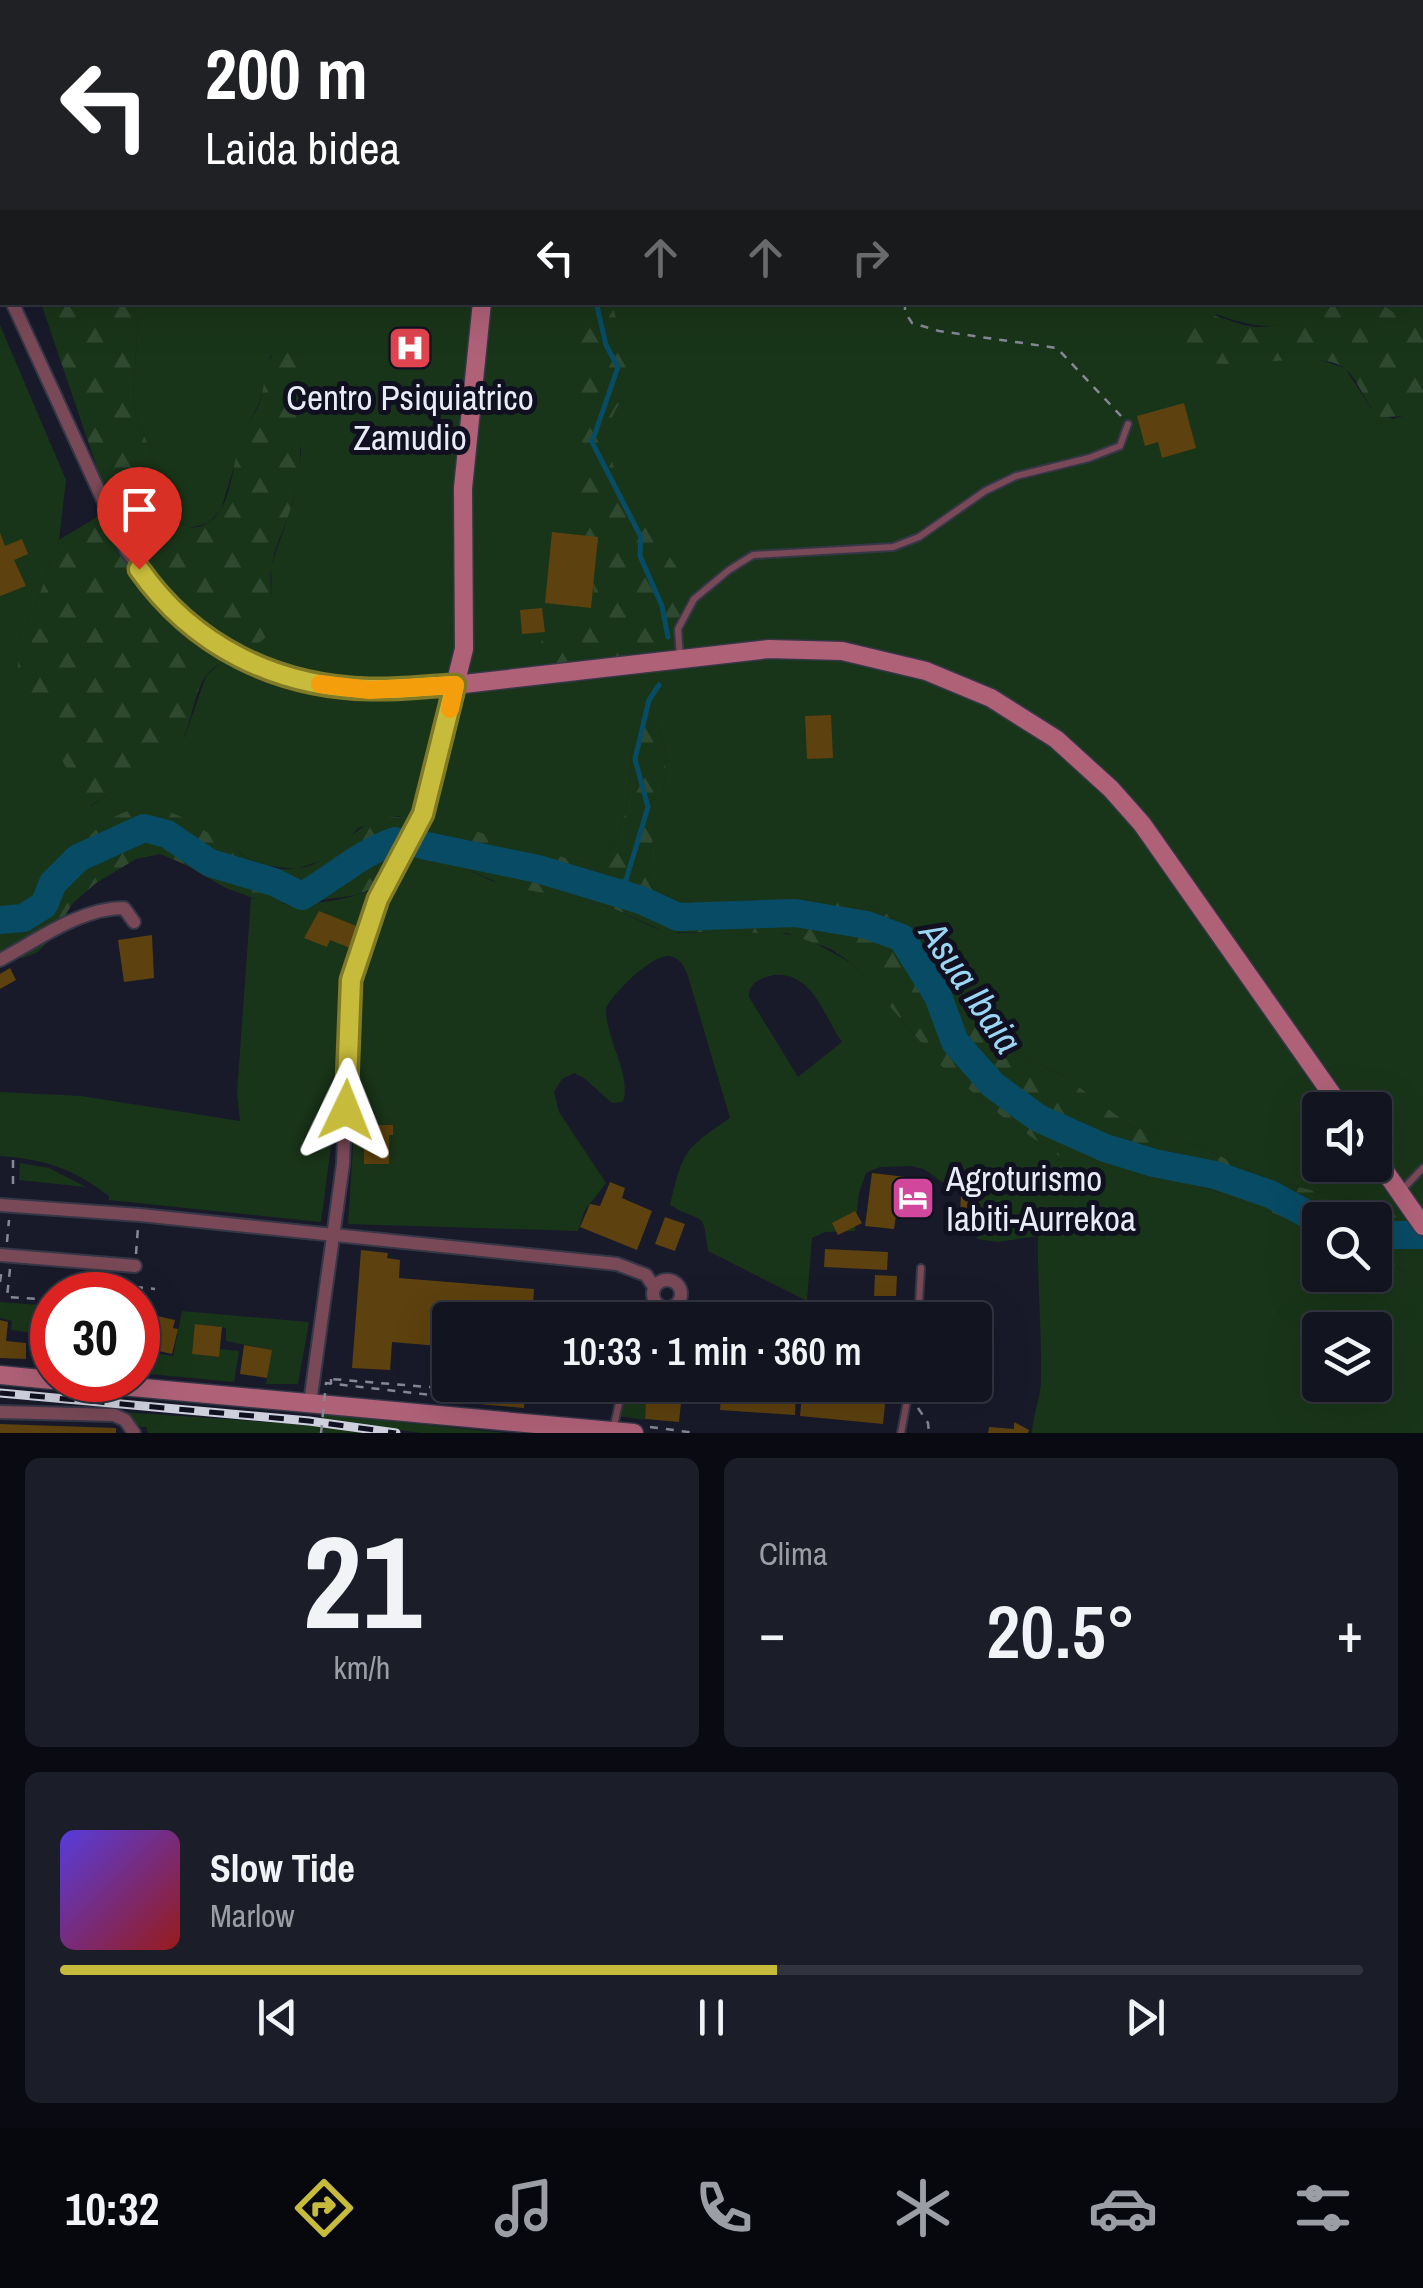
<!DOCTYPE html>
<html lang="es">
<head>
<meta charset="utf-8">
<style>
	:root { --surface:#121420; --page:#1b1d29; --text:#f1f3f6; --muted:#9c9ea5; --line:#31333e; --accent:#c7bb3b }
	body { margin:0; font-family:"Archivo Narrow",sans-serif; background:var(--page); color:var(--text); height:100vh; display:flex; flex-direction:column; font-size:38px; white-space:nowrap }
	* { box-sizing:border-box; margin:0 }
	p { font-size:32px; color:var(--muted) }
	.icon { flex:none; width:55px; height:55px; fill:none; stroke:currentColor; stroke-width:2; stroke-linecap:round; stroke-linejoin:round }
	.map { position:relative; height:1433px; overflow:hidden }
	.panel { display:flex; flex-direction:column; gap:25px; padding:25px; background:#0a0b12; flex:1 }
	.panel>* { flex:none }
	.guide { position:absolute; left:0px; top:0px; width:1425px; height:305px; box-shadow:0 10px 40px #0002,0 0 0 2px var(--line); background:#202124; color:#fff; overflow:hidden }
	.tools { position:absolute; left:1302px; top:1092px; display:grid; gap:20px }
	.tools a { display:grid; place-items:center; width:90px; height:90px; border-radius:10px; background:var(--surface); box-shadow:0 10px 40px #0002,0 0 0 2px var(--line); font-size:50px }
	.speed { position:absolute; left:30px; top:1272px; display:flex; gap:20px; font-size:50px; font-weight:700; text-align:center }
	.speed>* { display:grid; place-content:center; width:130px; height:130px; border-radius:50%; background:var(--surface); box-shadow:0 10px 40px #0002,0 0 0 2px var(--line); line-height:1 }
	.speed .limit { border:15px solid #d22; background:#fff; color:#111 }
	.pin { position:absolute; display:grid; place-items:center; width:85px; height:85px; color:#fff; margin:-102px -42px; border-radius:50% 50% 50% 0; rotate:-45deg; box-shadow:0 0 10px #0007 }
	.pin .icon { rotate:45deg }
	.me { position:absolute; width:110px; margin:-55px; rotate:2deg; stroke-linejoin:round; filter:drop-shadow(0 0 8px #0008) }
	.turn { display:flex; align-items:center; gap:35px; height:210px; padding:0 40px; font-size:45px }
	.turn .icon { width:130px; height:130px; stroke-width:2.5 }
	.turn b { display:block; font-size:70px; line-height:85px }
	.lanes { display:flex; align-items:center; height:95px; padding:0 40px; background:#0003; justify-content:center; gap:50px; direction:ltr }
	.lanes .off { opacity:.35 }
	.big { font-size:75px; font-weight:600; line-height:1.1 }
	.panel .widget { flex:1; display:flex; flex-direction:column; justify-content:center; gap:15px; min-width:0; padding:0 35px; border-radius:15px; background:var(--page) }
	.panel .dial { align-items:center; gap:0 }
	.dial b { font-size:130px; line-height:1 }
	.song { display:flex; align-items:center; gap:30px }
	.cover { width:120px; height:120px; border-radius:15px; background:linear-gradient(135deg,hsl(250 70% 55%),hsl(0 70% 35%)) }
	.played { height:10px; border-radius:5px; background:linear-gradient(90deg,var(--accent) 55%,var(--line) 55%) }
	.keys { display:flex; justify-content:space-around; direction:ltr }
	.heat { display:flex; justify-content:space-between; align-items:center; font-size:55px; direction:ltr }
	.panel .tiles { flex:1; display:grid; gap:25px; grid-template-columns:1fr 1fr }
	.widget:last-child { grid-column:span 2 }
	.trip { position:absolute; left:432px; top:1302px; width:560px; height:100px; border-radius:10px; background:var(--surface); box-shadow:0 10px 40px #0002,0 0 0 2px var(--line); font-weight:600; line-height:100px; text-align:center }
	.tabs { display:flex; height:160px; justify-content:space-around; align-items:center; background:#07080d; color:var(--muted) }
	.tabs .icon { width:70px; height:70px }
	.tabs .selected { color:var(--accent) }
	.tabs b { font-size:45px; color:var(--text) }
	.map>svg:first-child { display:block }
</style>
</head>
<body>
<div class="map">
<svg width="1423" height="1433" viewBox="0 0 1423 1433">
	<defs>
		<pattern id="forest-firs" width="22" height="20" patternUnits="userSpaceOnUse" patternTransform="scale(2.5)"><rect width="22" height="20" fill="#193519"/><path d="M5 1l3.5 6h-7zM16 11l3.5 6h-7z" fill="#2f4930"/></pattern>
	</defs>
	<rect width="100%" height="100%" fill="#181a2a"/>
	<g fill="#193519" fill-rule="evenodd">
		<path d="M300,0H1423V321L1395,314L1380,303L1422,302V2H295Z"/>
		<path d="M125,303H1314C1284,338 1252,326 1215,314L1265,359H1317L1345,368L1371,408L1393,419L1423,410V1213L1361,1202L1270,1180L1201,1147L1131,1126L1064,1076L1012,1052L983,1032L938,989L887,914L864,903L750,900L707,904L674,899L653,888C634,860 689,764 653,721L641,727L634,740C627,778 634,869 576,861L398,816L358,828L338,851L323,860L296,869L261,865L234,850L95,832L31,901L17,907L0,906V325L66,480L59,540L35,607L18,641L91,806L140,771L161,770L167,765L185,736L206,676L272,618L271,566L293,502L301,453L300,342L271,356L260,401L244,432L221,510L208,523L190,528L177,521L167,505L154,458L136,417L133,397L138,319ZM1320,1110H1375V1165H1320Z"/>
		<path d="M438,862L462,867L492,881L610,907L655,928L679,933L769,931L804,937L853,964L944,1069L1004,1118L1062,1157L1087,1155L1126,1165L1215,1191L1320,1231V1275H1375V1254L1423,1282V1433H1032C1033,1413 1041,1398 1041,1379C1042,1331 1037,1283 1038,1236L998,1242L977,1239L981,1209L976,1191L966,1185L942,1182L924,1169L911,1166L880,1167L866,1173L859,1193L855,1231L825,1232L812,1238L807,1301L708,1251C703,1207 703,1225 670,1205C684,1150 682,1151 730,1118L687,973C683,965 679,957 669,956C651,955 613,993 606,1008C605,1039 632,1074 623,1102L612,1103L584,1078L574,1073L562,1079L554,1092L559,1112L606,1183L585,1210L578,1231L348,1224L354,1131H333L321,1222L109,1200V1196C74,1169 44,1159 0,1156V1092L81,1096L240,1121L237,1093L251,898C288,909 335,904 371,890C394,881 413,867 438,862ZM774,975C813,972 823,1015 842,1042L798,1077L749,997C749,982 761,978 774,975ZM1320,1330H1375V1385H1320Z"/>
		<path d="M20,1163L49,1168L86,1187L19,1180Z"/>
		<path d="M0,1302L52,1306V1328L33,1326L32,1333L11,1330L12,1321L0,1318Z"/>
		<path d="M182,1311L309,1322L298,1384H266L271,1350L226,1341V1328L196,1324L193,1354L218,1357L220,1349L239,1351L234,1382L138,1373V1325L146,1326L142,1351L173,1356Z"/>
		<path d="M627,1385H651L644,1420L619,1416Z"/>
		<path d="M121,1412L310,1425L375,1433H148L146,1427H141Z"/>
		<path d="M322,1414L506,1433H422L322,1420Z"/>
	</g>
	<g fill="url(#forest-firs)">
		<path d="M1314,302L1380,303L1396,314L1423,321V410L1409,416L1381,417C1360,402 1359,368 1331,362C1289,352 1198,379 1172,350C1169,340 1170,335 1176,327C1200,298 1229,326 1257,327C1279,328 1300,319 1314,302Z"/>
		<path d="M41,303H125L138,319L133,397L136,417L154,458L167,505L177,521L190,528C233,526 230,471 240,441C245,426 256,414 261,399C266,378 265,356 284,343L300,342C302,393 305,445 294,496C289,521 274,544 271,569C268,588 277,613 270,630C261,652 218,655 203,680C188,706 186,782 140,772L90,806L18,689V641L35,607L59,540L102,514L106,494Z"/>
		<path d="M570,303H611L626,348L629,384L609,423V455L620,481L677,568L682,610L678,629L644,649L607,660L530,670C533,637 558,627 586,617L594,603L593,580L581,537L582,514L574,463L580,374Z"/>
		<path d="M653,721C689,765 634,860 653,888L674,899L707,904L799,897L844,898L864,903L887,914L938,989L983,1032L1012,1052L1064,1076L1131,1126L1201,1147L1270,1180L1361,1202L1423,1213V1282L1375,1254V1220H1320V1231L1215,1191L1126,1165L1087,1155L1062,1158L1004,1118L944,1069L853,964L831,949L787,933L666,932L610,907L504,885L462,867L438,862L356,895L300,903H267L226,888L184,864L160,854L136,859L96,883L72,904L53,936L38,952L22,958L0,954V906L17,907L31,901C57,877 75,844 105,823C178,770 225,874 293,869C332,866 342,835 376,820C411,805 535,850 576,861C634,869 627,778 634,740L641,727Z"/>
	</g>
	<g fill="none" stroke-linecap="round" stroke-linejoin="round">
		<g stroke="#084b65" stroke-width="5">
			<path d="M623,2L624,0"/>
			<path d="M596,302L606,345L618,367L592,442L641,537L640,556L662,606L668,637"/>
			<path d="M607,891L626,880L648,807L635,759L649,700L659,685"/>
		</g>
		<g stroke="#084b65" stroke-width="28">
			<path d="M422,845L538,869L641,900L678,917L795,913L867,925L902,938L938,996L955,1042L993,1085L1038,1118L1105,1148L1154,1163L1215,1175L1270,1194L1320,1221"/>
			<path d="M0,920L23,918L44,905L53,883L78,858L144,828L167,834L210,863L274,882L302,896C334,878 360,853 395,841"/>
			<path d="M1375,1235H1423"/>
		</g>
	</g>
	<g fill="#5d410e">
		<path d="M1184,403L1196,448L1162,458L1158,442L1145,446L1137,416Z"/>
		<path d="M552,532L598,537L591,608L545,603Z"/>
		<path d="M0,533L5,546L22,539L28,554L14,560L26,586L0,596Z"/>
		<path d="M542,608L545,632L522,634L520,610Z"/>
		<path d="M831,715L833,758L807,759L805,716Z"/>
		<path d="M319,911L359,927L350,948L330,940L327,947L304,938Z"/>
		<path d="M152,935L154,978L124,982L118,940Z"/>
		<path d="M10,968L16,980L0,989V974Z"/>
		<path d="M364,1125H393V1135H389V1164H364Z"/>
		<path d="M872,1173L924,1179L920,1218L896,1215L894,1229L865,1226Z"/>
		<path d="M610,1182L625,1188L622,1198L652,1211L637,1250L580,1227L590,1204L600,1206Z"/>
		<path d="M961,1194L980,1195L979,1216L960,1215Z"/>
		<path d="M855,1211L862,1223L838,1235L832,1223Z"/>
		<path d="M665,1217L685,1224L675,1251L655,1244Z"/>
		<path d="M825,1249L888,1252L887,1270L824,1267Z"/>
		<path d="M361,1250L388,1253L387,1258L400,1260L399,1278L534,1289L532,1320H450V1347L392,1342L390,1370L352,1368Z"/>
		<path d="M875,1275L897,1276L896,1296H874Z"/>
		<path d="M153,1315L175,1320L173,1328L178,1329L172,1354L146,1348Z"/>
		<path d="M0,1320L8,1322L6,1341L26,1343V1359L0,1358Z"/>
		<path d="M195,1324L222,1327L219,1357L192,1354Z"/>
		<path d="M35,1331L52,1332V1355L32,1353Z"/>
		<path d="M244,1345L272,1350L267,1378L240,1374Z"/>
		<path d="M464,1385H520L519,1396L525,1397L524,1408L479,1404L480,1390L463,1389Z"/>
		<path d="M562,1385H599L597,1404L561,1399Z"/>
		<path d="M722,1385H796L795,1415L720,1410Z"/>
		<path d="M803,1386L886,1394L883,1424L800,1416Z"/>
		<path d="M668,1392L682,1393L679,1422L645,1419L646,1399L667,1400Z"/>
		<path d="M1014,1422L1029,1430L1028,1433H988L989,1427L1014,1429Z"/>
		<path d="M0,1424L116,1428V1433H0Z"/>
	</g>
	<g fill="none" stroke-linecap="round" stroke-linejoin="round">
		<defs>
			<g id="lane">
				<path d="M40,0L42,2"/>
				<path d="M233,0L234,2"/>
				<path d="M0,95L2,94"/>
				<path d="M680,658L678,629L694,599L729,570L753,555L893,547L919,537L985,491L1016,476L1089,458L1120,446L1128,424"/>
				<path d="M1400,1192L1423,1168"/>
				<path d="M637,1320L650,1309"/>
				<path d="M918,1320L921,1268"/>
				<path d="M613,1430L623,1385"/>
				<path d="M901,1433L910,1385"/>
			</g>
			<g id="street">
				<path d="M0,277L2,282"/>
				<path d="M12,302L126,550L174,613L227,652L273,673L309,683L370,690L455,685L423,814L379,899L351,980L343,1164L310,1403"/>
				<path d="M0,960C38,940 80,908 124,908L134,922"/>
				<path d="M0,1205L140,1215L617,1264L646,1275L654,1287"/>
				<path d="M0,1255L135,1266"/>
				<circle cx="667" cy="1294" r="14"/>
				<path d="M0,1412L114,1415L125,1420L134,1433"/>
			</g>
			<g id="secondary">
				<path d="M503,0V2"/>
				<path d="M482,302L463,488L464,649L455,685L769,649L842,651L926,671L991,698L1056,739L1111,789L1142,824L1343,1110"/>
				<path d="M1375,1157L1423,1226"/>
				<path d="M0,1375L52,1380"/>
				<path d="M56,1380L634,1433"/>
			</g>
		</defs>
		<use href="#lane" stroke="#353747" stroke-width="10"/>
		<use href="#street" stroke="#353747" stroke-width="16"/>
		<use href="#secondary" stroke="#353747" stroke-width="21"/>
		<g stroke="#868896" stroke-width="2.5" stroke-dasharray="8 8" stroke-linecap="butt">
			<path d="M905,302V312L912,323L939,331L1057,348L1121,416"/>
			<path d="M13,1184V1159"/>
			<path d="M7,1242L9,1220"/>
			<path d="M136,1254L138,1227"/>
			<path d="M10,1269L7,1297L52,1300"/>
			<path d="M0,1282L2,1268"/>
			<path d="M135,1287L155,1289"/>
			<path d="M133,1295L134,1282"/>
			<path d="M668,1316L693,1314L721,1320"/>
			<path d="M331,1384V1379"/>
			<path d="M879,1385L899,1395"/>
			<path d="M918,1408L928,1423L929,1433"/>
			<path d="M650,1427L696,1433"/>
		</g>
		<use href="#lane" stroke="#7a4957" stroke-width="6"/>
		<use href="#street" stroke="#7a4957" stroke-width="12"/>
		<use href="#secondary" stroke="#af6178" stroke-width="18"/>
		<defs>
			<path id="rail" d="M0,1393L309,1421L396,1433"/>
		</defs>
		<use href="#rail" stroke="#ced0dd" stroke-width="9"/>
		<use href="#rail" stroke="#101020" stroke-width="5" stroke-dasharray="15" stroke-linecap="butt"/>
		<path stroke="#868896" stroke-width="2.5" stroke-dasharray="8 8" stroke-linecap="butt" d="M321,1433L326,1383L440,1396V1388L331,1379"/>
	</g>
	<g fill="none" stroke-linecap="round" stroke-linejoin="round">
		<defs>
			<path id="route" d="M139,569C193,646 276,687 370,689C398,690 427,686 455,685L423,814L378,899L351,980L346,1110"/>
		</defs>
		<use href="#route" stroke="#817a26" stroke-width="25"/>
		<use href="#route" stroke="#c7bb3b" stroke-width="18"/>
		<path stroke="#f59e0b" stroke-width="18" d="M320,684L370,690L455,685L450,709"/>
	</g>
	<defs>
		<symbol id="hospital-square" viewBox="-11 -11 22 22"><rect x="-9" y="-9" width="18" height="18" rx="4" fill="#e0444e" stroke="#101020"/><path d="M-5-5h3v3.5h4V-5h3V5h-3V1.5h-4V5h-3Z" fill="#fff"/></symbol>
		<symbol id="hotel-square" viewBox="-11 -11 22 22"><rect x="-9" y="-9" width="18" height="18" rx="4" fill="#d1479c" stroke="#101020"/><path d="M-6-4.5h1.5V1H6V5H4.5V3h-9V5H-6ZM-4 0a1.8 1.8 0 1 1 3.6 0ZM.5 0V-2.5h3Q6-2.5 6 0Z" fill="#fff"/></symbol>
	</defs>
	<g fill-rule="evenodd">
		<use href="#hospital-square" x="385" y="323" width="50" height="50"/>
		<use href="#hotel-square" x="888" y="1173" width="50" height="50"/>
	</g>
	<g text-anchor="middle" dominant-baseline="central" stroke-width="10" stroke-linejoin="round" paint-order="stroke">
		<g font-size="35" fill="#e9ebf7" stroke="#101020">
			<text x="410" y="397">Centro Psiquiatrico<tspan x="410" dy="40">Zamudio</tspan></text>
			<text x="946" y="1178" text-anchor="start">Agroturismo<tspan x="946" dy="40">Iabiti-Aurrekoa</tspan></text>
		</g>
		<g font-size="38" font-style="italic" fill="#9ad5f4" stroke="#101020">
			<text transform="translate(971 987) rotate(56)">Asua Ibaia</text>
		</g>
	</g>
</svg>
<div class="tools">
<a><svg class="icon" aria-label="sound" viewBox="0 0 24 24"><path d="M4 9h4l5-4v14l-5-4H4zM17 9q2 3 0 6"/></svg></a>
<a><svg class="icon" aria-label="search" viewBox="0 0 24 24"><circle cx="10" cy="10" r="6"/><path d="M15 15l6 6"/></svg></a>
<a><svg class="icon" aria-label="layers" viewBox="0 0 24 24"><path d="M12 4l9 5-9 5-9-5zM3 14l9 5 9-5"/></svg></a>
</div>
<div class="speed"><div class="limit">30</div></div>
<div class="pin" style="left:139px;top:569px;background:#d93025"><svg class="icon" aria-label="arrive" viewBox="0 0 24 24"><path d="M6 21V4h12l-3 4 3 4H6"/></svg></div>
<svg class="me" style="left:346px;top:1110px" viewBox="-20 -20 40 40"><path d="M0-17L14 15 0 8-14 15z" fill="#c7bb3b" stroke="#fff" stroke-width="4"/></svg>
<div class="trip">10:33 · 1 min · 360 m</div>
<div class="guide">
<div class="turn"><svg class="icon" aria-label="left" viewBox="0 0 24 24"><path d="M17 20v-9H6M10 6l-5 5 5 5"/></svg><div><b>200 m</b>Laida bidea</div></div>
<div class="lanes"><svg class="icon" aria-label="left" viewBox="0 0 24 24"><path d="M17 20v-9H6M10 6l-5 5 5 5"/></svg><svg class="icon off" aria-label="ahead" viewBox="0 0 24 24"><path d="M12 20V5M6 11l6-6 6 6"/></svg><svg class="icon off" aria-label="ahead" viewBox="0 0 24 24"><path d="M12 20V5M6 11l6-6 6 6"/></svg><svg class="icon off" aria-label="right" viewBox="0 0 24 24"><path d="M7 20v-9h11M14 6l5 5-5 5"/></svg></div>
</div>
</div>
<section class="panel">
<div class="tiles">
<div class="widget dial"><b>21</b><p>km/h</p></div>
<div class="widget"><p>Clima</p>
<div class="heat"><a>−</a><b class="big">20.5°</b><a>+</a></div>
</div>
<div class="widget">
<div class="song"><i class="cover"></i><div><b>Slow Tide</b><p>Marlow</p></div></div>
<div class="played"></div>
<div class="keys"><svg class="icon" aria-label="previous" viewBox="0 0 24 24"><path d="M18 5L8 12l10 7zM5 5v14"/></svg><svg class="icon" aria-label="pause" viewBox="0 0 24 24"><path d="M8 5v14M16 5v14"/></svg><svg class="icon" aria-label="next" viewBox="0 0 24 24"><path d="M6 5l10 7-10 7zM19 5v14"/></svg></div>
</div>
</div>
</section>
<nav class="tabs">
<b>10:32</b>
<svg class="icon selected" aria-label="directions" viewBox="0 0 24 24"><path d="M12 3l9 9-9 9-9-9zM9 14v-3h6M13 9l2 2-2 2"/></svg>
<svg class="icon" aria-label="music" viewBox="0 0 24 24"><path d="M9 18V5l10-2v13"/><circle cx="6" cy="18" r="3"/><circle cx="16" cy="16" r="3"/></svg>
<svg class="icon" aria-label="phone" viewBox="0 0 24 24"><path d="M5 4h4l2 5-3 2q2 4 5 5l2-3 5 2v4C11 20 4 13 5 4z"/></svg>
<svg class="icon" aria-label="climate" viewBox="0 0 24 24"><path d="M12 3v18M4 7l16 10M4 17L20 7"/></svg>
<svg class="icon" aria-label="car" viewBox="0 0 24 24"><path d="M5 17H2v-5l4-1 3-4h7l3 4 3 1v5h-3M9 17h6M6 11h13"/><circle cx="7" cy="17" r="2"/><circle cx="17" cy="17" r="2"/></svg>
<svg class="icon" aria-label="filters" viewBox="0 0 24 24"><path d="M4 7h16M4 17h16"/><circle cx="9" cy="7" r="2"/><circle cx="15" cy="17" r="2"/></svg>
</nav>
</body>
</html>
